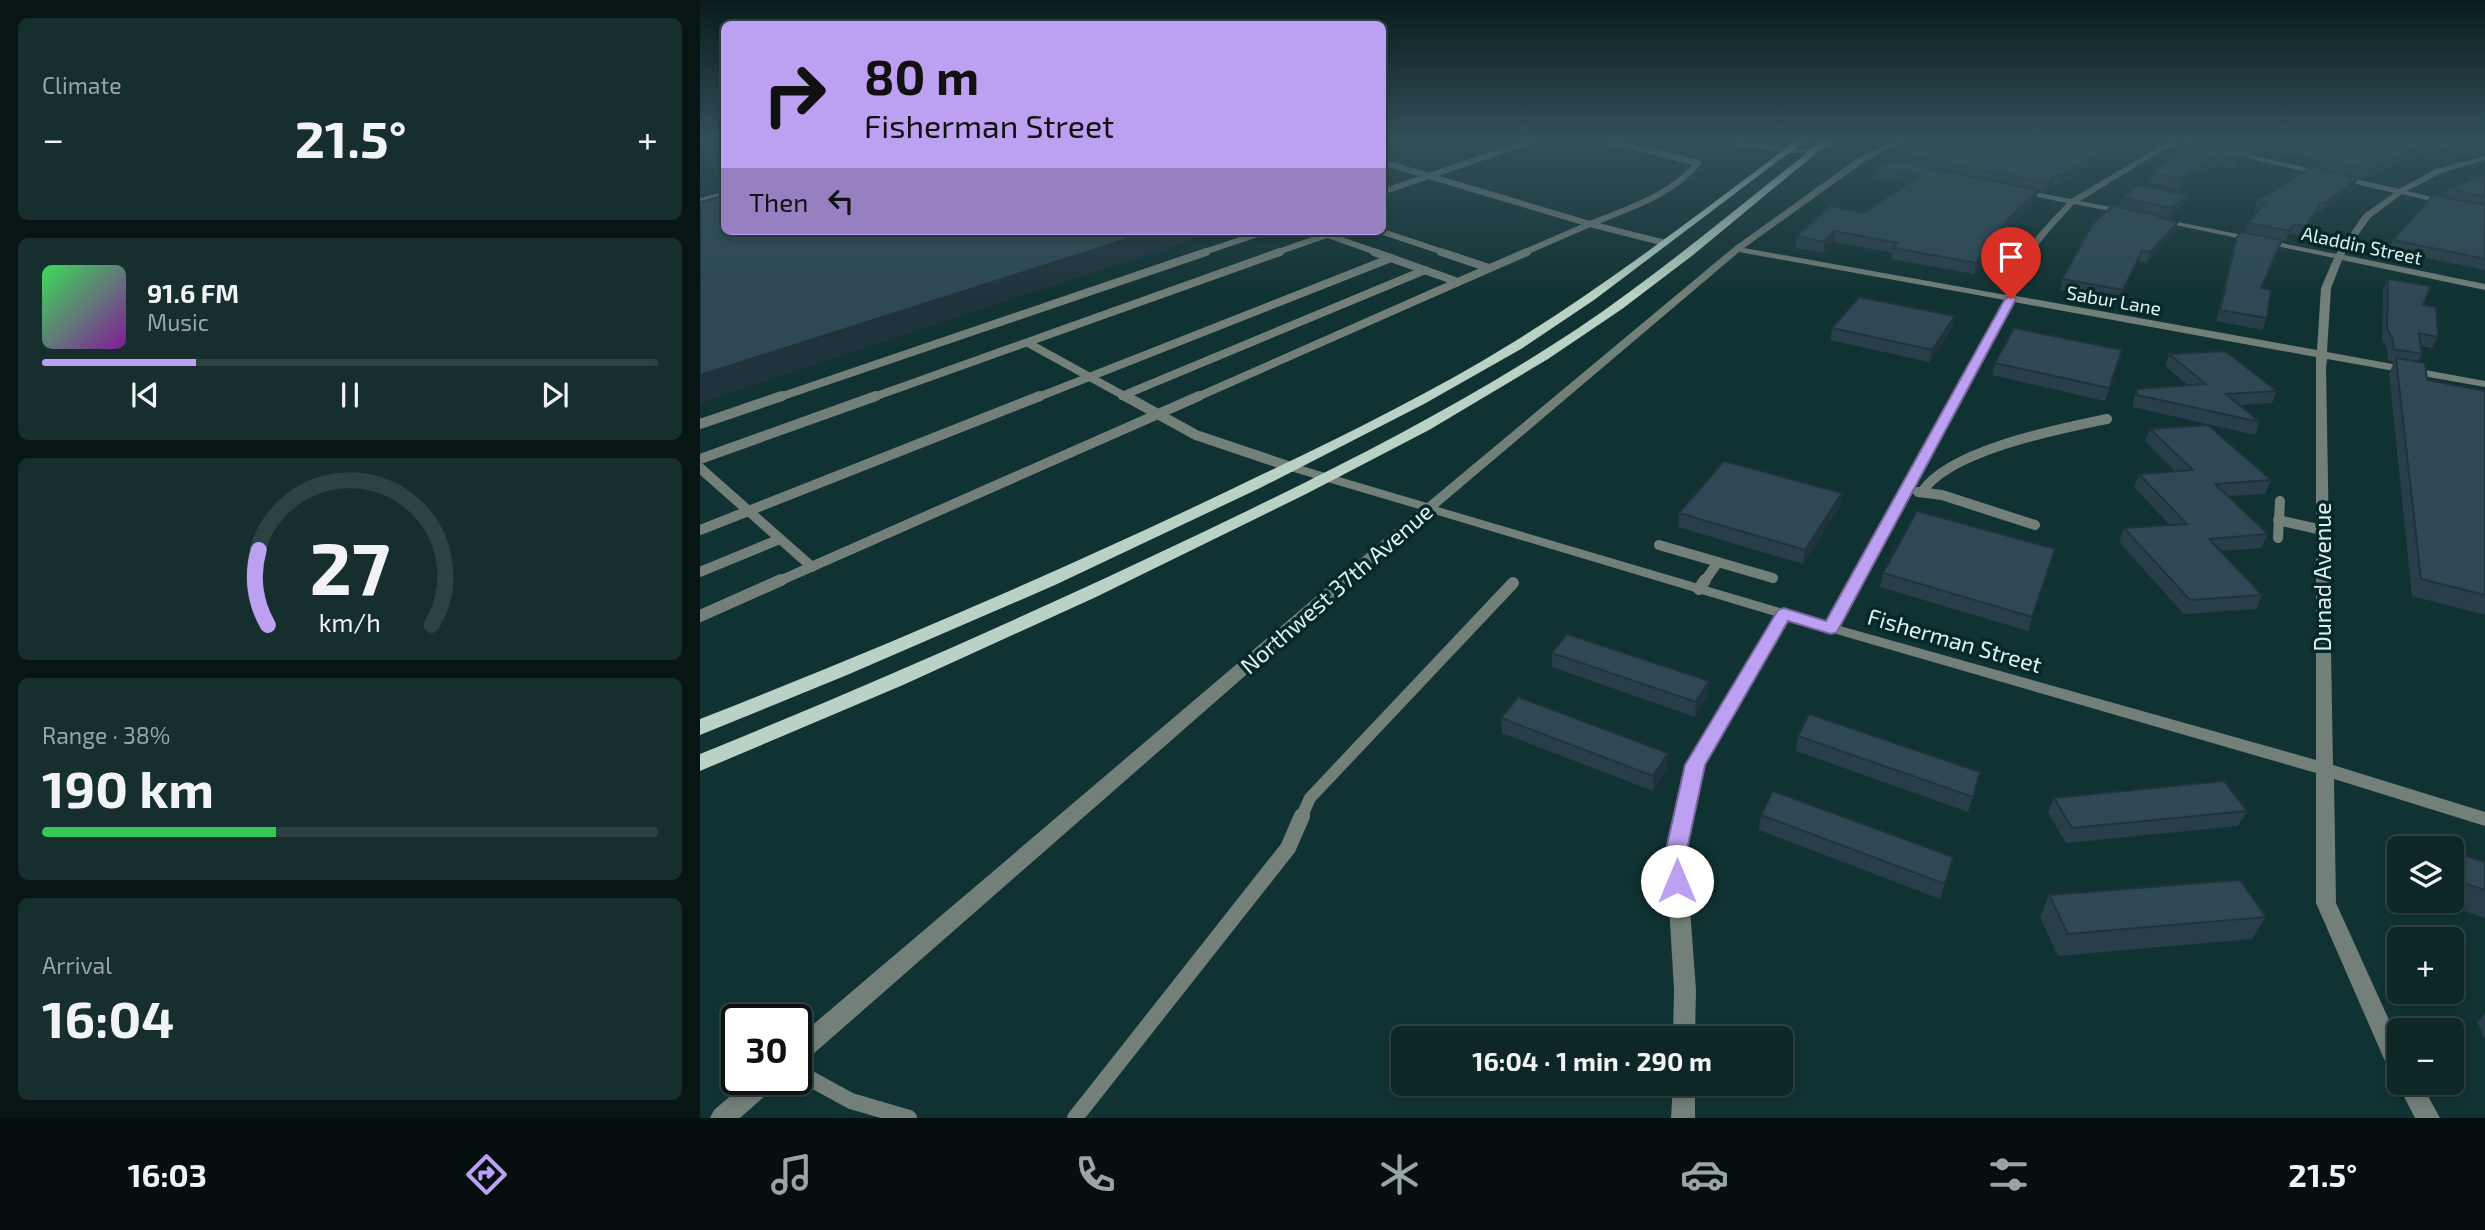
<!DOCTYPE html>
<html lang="en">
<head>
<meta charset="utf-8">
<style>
	:root { --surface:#0d2626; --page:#162e2e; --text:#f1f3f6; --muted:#9aa5a7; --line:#2d4343; --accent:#bca0f2 }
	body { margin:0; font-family:"Exo 2",sans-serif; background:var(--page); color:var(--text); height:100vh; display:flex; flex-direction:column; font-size:26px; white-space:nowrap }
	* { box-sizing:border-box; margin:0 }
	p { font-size:23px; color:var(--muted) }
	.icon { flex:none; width:38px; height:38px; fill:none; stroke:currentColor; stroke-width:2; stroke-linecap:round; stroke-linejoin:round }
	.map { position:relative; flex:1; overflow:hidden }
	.sheet { display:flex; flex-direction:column; gap:18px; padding:18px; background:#071515; width:700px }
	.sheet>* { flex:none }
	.guide { position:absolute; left:21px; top:21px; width:665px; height:214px; border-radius:10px; box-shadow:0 4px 10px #0003,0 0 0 2px var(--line); background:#bca0f2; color:#111; overflow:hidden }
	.buttons { position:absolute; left:1687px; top:836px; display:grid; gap:14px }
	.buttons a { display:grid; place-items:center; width:77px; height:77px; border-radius:10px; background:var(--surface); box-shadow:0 4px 10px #0003,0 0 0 2px var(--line); font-size:35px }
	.speed { position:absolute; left:21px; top:1004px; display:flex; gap:14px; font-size:35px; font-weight:700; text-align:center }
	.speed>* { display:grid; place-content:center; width:91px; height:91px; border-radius:50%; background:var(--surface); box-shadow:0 4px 10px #0003,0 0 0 2px var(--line); line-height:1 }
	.speed .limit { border:4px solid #111; border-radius:10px; background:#fff; color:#111 }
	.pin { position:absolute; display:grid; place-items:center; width:60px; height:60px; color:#fff; margin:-72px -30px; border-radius:50% 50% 50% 0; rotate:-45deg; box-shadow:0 0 7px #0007 }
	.pin .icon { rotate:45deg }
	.me { position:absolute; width:77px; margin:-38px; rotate:0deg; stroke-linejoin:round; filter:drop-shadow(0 0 5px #0008) }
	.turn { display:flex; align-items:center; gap:24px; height:147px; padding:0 28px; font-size:32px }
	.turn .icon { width:91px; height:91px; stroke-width:2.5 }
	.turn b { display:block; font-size:49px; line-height:60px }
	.then { display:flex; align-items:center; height:66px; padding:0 28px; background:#0003; gap:14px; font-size:26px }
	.big { font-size:52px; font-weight:700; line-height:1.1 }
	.sheet .widget { flex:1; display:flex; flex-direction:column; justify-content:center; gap:10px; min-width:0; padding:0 24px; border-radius:10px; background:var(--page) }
	.sheet .dial { align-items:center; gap:0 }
	.dial svg { height:182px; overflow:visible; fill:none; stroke:var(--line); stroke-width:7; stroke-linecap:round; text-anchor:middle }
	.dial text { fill:var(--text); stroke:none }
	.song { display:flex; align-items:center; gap:21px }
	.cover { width:84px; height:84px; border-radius:10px; background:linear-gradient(135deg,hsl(130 70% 55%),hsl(290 70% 35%)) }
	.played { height:7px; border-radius:4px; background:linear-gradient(90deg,var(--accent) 25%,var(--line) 25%) }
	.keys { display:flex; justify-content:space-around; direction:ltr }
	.heat { display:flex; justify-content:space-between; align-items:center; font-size:38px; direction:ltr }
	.charge { height:10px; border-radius:5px; background:linear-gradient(90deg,#34c759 38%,var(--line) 0) }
	.trip { position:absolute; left:691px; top:1026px; width:402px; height:70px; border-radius:10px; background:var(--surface); box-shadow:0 4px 10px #0003,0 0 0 2px var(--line); font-weight:700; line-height:70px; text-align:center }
	.menu { display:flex; height:112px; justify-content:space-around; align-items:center; background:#050f0f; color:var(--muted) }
	.menu .icon { width:49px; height:49px }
	.menu .active { color:var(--accent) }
	.menu b { font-size:32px; color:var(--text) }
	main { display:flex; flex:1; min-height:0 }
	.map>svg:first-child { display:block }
</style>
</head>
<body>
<main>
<section class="sheet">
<div class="widget"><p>Climate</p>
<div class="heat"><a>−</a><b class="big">21.5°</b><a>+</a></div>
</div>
<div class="widget">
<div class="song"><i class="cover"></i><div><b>91.6 FM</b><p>Music</p></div></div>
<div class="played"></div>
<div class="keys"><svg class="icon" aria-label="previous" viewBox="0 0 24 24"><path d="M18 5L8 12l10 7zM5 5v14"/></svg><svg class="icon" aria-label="pause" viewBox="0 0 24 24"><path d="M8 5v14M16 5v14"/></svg><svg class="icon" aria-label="next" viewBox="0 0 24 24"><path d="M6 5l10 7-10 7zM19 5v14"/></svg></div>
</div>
<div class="widget dial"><svg viewBox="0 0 100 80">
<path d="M14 69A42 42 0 1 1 86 69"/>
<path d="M14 69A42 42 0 0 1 10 36" stroke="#bca0f2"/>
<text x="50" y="56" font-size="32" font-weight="700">27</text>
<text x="50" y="72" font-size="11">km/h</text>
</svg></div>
<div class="widget"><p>Range · 38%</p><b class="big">190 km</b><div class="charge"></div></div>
<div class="widget"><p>Arrival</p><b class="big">16:04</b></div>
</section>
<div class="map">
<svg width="1785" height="1118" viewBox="0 0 1785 1118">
	<rect width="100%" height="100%" fill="#113232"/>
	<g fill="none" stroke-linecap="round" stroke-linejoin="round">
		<g stroke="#737f79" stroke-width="6">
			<path d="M905,140L998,163C972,195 927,209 890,224L965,243"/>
			<path d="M682,162L890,224"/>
			<path d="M682,192L834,140"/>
			<path d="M0,201L24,195"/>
			<path d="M616,231L679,253"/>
			<path d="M680,231L746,253"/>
			<path d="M501,253L567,231"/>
			<path d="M575,253L627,235"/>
			<path d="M823,253L890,224"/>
		</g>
		<g stroke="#737f79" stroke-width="8">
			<path d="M674,252L758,282L827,252"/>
			<path d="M741,252L789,268"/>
			<path d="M328,343L428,398"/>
			<path d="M422,396L725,270"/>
			<path d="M77,398L506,252"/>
			<path d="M171,398L580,252"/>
			<path d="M336,398L691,258"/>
			<path d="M495,398L758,282"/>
		</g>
		<g stroke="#737f79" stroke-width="10">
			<path d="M425,396L496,435L591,467"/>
			<path d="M0,424L82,396"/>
			<path d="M0,459L176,396"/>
			<path d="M0,468L112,567"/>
			<path d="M1218,492L1242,495L1335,525"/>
			<path d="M1222,492C1249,450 1359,429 1407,419"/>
			<path d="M1578,520L1622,530"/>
			<path d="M0,530L340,396"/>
			<path d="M1578,538L1580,501"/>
			<path d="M959,545L1073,578"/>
			<path d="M0,572L80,539"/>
			<path d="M77,582L499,396"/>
			<path d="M1004,582L1018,562"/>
		</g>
		<g stroke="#737f79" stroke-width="12">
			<path d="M999,589L1005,580"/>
			<path d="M0,616L81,580"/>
			<path d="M601,818L610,798L813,583"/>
		</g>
		<g stroke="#737f79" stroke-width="16">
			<path d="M96,1071L151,1101L209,1118"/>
			<path d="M375,1118L588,848L602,816"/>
		</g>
		<g fill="#737f79" fill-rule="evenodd">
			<path d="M1197,140H1205L1164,162L1044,248L1306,295C1307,264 1346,225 1367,203L1318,193V189L1371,199L1471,140H1488L1517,148L1513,150L1478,141L1380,201L1431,211V215L1374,204C1353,228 1315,264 1316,296L1617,350L1621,288L1634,258L1461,222H1458V218L1636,254L1664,214L1694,193L1530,154V150L1699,189L1736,169L1785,156V160L1742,173L1707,191L1785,210V214L1702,194L1670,218L1644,255L1785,284V290L1642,260L1631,288L1627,352L1785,381V387L1627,359L1626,368L1633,765L1785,812V826L1634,779L1636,903L1699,1042V1083H1721L1740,1118H1715L1697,1083L1699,1078L1691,1075L1616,903V773L1088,620L1004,765L986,854L996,990L995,1038H973L974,990L966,854L986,765L1075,616L731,513L104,1062L96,1065V1039L719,509L587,470L585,467L587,464H595L727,503L1034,247L1158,158ZM1039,252L1305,300L1127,622L738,507ZM1314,302L1616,357V760L1140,626Z"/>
			<path d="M49,1080H77L74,1088L40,1118H10L14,1110Z"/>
			<path d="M973,1083H995V1118H971Z"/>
		</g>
		<path fill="#737f79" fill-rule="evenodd" d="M1015,140C1048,140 1080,149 1114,149L1118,151L1114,153H1087Z"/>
		<g fill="#b9d2c5" fill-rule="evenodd">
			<path d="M1097,140H1106L894,300L821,349L724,404L560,488L355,585L147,675L0,735V719C181,648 359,572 534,488C628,443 723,398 812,343C911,282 1004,210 1097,140Z"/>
			<path d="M1123,140H1132L993,255L922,309L848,359L729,430L606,494L396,597L203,685L0,771V754C168,686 333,613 497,535C627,473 757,408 877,329C963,271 1042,204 1123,140Z"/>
		</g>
	</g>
	<g fill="#283f49">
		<path d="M1237,140H1433L1424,143L1358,185L1353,184L1344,192L1338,191L1336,200L1309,227L1274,274L1191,259L1192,253L1134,242L1123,253L1095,248L1097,236L1164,213L1206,184L1175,178L1176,168L1204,163L1205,155Z"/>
		<path d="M1510,140H1785V154L1772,157L1742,148L1696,163L1665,179L1620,168L1623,162L1565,149L1558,153L1550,152L1547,161L1534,170L1513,165L1478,189L1448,182L1451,173L1509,142Z"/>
		<path d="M1785,175V270L1689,250L1693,240L1745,197L1750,188Z"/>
		<path d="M1658,178L1655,186L1622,212H1618L1602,236L1590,233L1585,241L1582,240L1562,288L1567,318L1562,330L1516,321L1533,247L1537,237L1545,233L1548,223L1558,211L1554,209L1557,200Z"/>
		<path d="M1488,195L1484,205L1469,218L1462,216L1461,219L1478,222L1474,232L1446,263L1438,261L1419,302L1360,290L1362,279L1419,207L1422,198Z"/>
		<path d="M1688,279L1723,305L1738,337L1732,348L1721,346L1722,354L1718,362L1727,380L1785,391V615L1712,596L1689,373L1694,362L1688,360L1687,349L1682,340L1683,290Z"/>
		<path d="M1132,328H1252L1229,362L1130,340Z"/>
		<path d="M1422,350L1405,401L1292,375L1295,363Z"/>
		<path d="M1469,354L1577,391L1572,403L1540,405L1560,422L1555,435L1433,407V401L1437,389L1488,385L1465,366Z"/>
		<path d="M1450,429L1571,480L1565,494L1528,496L1568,534L1561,548L1521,551L1562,595L1556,609L1484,614L1419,542L1424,528L1470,525L1434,487L1439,474L1476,472L1445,441Z"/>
		<path d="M1142,493L1140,506L1103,564L978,527L979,513Z"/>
		<path d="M1355,549L1328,631L1180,587L1183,573Z"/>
		<path d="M852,653L1009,681L1008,696L995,717L852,667Z"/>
		<path d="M801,718L967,768L953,791L802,733Z"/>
		<path d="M1098,736L1280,772L1268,812L1096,751Z"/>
		<path d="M1354,798L1547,811L1538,826L1366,843L1348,813Z"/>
		<path d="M1061,815L1253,857L1240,899L1059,830Z"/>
		<path d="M1752,851L1785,862V918L1735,901H1752Z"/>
		<path d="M1349,895L1566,917L1552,939L1358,956L1340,917Z"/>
		<path d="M1785,1013V1039L1777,1022Z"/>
	</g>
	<g fill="#20333c">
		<path d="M1419,140H1433L1424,143L1358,185L1360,176Z"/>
		<path d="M1568,140L1565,149L1558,153L1561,145Z"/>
		<path d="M1746,140L1742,148L1696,163L1665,179L1669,170L1700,154Z"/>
		<path d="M1785,147V154L1772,157L1776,148Z"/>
		<path d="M1550,152L1547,161L1534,170L1537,160Z"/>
		<path d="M1517,156L1513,165L1478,189L1481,179Z"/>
		<path d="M1355,175L1353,184L1344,192L1347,183Z"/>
		<path d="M1658,178L1655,186L1622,212L1626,203Z"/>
		<path d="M1338,190L1336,200L1309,227L1274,274L1276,263L1311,216Z"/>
		<path d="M1488,195L1484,205L1469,218L1472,208Z"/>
		<path d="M1622,202L1618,212L1602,236L1606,226Z"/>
		<path d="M1478,222L1474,232L1446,263L1450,252Z"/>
		<path d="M1594,224L1590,233L1585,241L1589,231Z"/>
		<path d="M452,231H517L0,403V375Z"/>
		<path d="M1135,231L1134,242L1123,253L1124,242Z"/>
		<path d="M1442,251L1438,261L1419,302L1423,290Z"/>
		<path d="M1255,316L1252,328L1229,362L1232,350Z"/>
		<path d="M1142,493L1140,506L1103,564L1105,550Z"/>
		<path d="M1009,681L1008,696L995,717L996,702Z"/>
		<path d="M968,753L967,768L953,791V776Z"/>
	</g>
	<g fill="#2e4955" stroke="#20333c" stroke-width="2">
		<path d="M1237,140H1419L1360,176L1355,175L1347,183L1205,155Z"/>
		<path d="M1501,140L1550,152L1537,160L1517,156L1481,179L1451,173Z"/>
		<path d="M1538,140H1746L1700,154L1669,170L1624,159L1632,154L1568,140L1561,145Z"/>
		<path d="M1746,140H1780L1785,141V147L1776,148Z"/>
		<path d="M1192,160L1338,190L1311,216L1276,263L1193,248L1197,243L1135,231L1124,242L1097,236L1130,206L1164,213L1218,176L1176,168Z"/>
		<path d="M1612,167L1658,178L1626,203L1622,202L1606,226L1594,224L1589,231L1548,223L1565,202L1557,200Z"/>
		<path d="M1785,175V197L1750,188Z"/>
		<path d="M1438,185L1488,195L1472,208L1422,198Z"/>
		<path d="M1733,195L1785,205V259L1693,240Z"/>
		<path d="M24,196V231H452L0,375V202Z"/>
		<path d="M1412,206L1462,216L1459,218L1478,222L1450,252L1442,251L1423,290L1362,279L1392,225Z"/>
		<path d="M1541,232L1582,240L1561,288L1571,290L1567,318L1520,310L1537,237Z"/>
		<path d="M1688,279L1731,286L1723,305L1736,307L1738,337L1719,333L1722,354L1694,349L1692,338L1687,328Z"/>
		<path d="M1159,297L1255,316L1232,350L1132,328Z"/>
		<path d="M1314,328L1422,350L1409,388L1295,363Z"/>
		<path d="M1525,351L1577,391L1526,394L1560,422L1437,395V389L1506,384L1469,354Z"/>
		<path d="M1696,358L1725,363L1727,380L1785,391V595L1721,579Z"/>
		<path d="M1508,425L1571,480L1515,484L1568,534L1509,539L1562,595L1490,600L1424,528L1487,524L1439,474L1493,470L1450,429Z"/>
		<path d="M1024,461L1142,493L1105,550L979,513Z"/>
		<path d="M1217,511L1355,549L1332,617L1183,573Z"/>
		<path d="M867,634L1009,681L996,702L852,653Z"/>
		<path d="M818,697L968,753L953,776L801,718Z"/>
		<path d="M1109,714L1280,772L1273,797L1098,736Z"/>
		<path d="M1524,781L1547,811L1372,828L1354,798Z"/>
		<path d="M1073,791L1253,857L1245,884L1061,815Z"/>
		<path d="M1752,851L1785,862V890L1752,879Z"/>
		<path d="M1540,880L1566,917L1368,934L1349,895Z"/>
	</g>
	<linearGradient id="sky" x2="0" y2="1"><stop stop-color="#091c1c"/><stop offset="0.47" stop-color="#324f5a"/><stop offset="1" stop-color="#324f5a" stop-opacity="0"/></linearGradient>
	<rect width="1785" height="296" fill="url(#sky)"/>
	<path fill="#bca0f2" stroke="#7a689d" stroke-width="2" d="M1311,296L1316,299L1137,632L1131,634L1088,621L1005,765L986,854L988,881L985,888L977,891L970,888L966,881L965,854L985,765L1078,610L1084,608L1126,621L1305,299Z"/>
	<g text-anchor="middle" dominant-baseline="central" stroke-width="7" stroke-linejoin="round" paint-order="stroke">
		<g font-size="19" fill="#dff1f1" stroke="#062828">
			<text transform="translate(1662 245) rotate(12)">Aladdin Street</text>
			<text transform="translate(1414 300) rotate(10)">Sabur Lane</text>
		</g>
		<g font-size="23" fill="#dff1f1" stroke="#062828">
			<text transform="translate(1622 577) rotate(-90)">Dunad Avenue</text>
			<text transform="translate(636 588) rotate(-41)">Northwest 37th Avenue</text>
			<text transform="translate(1255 640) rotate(16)">Fisherman Street</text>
		</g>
	</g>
</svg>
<div class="buttons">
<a><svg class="icon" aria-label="layers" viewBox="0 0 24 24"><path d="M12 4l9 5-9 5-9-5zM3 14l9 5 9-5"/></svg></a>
<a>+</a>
<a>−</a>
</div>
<div class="speed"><div class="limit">30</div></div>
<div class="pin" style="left:1311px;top:299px;background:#d93025"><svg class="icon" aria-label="arrive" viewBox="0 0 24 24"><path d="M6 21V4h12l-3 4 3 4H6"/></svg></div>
<svg class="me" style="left:977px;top:881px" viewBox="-20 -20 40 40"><circle r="19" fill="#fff"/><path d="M0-13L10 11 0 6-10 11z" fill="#bca0f2"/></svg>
<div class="trip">16:04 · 1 min · 290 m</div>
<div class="guide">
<div class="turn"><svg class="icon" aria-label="right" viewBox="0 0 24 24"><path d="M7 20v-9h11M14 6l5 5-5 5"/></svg><div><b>80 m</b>Fisherman Street</div></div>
<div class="then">Then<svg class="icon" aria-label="left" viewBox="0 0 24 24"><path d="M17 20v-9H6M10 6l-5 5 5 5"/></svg></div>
</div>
</div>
</main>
<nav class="menu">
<b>16:03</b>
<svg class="icon active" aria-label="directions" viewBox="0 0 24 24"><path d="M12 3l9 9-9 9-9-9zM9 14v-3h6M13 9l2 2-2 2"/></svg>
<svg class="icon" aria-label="music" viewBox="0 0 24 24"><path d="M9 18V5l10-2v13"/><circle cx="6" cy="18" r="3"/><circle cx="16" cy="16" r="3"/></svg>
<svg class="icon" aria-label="phone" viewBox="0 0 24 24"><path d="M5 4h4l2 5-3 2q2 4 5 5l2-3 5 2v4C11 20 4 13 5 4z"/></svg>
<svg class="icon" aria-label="climate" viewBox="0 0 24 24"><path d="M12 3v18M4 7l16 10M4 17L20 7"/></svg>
<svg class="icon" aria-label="car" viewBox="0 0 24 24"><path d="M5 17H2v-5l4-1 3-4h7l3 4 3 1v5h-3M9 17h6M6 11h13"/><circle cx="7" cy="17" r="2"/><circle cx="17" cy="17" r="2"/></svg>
<svg class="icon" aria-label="filters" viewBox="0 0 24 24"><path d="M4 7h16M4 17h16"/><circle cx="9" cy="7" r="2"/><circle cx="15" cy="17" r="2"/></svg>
<b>21.5°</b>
</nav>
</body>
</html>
